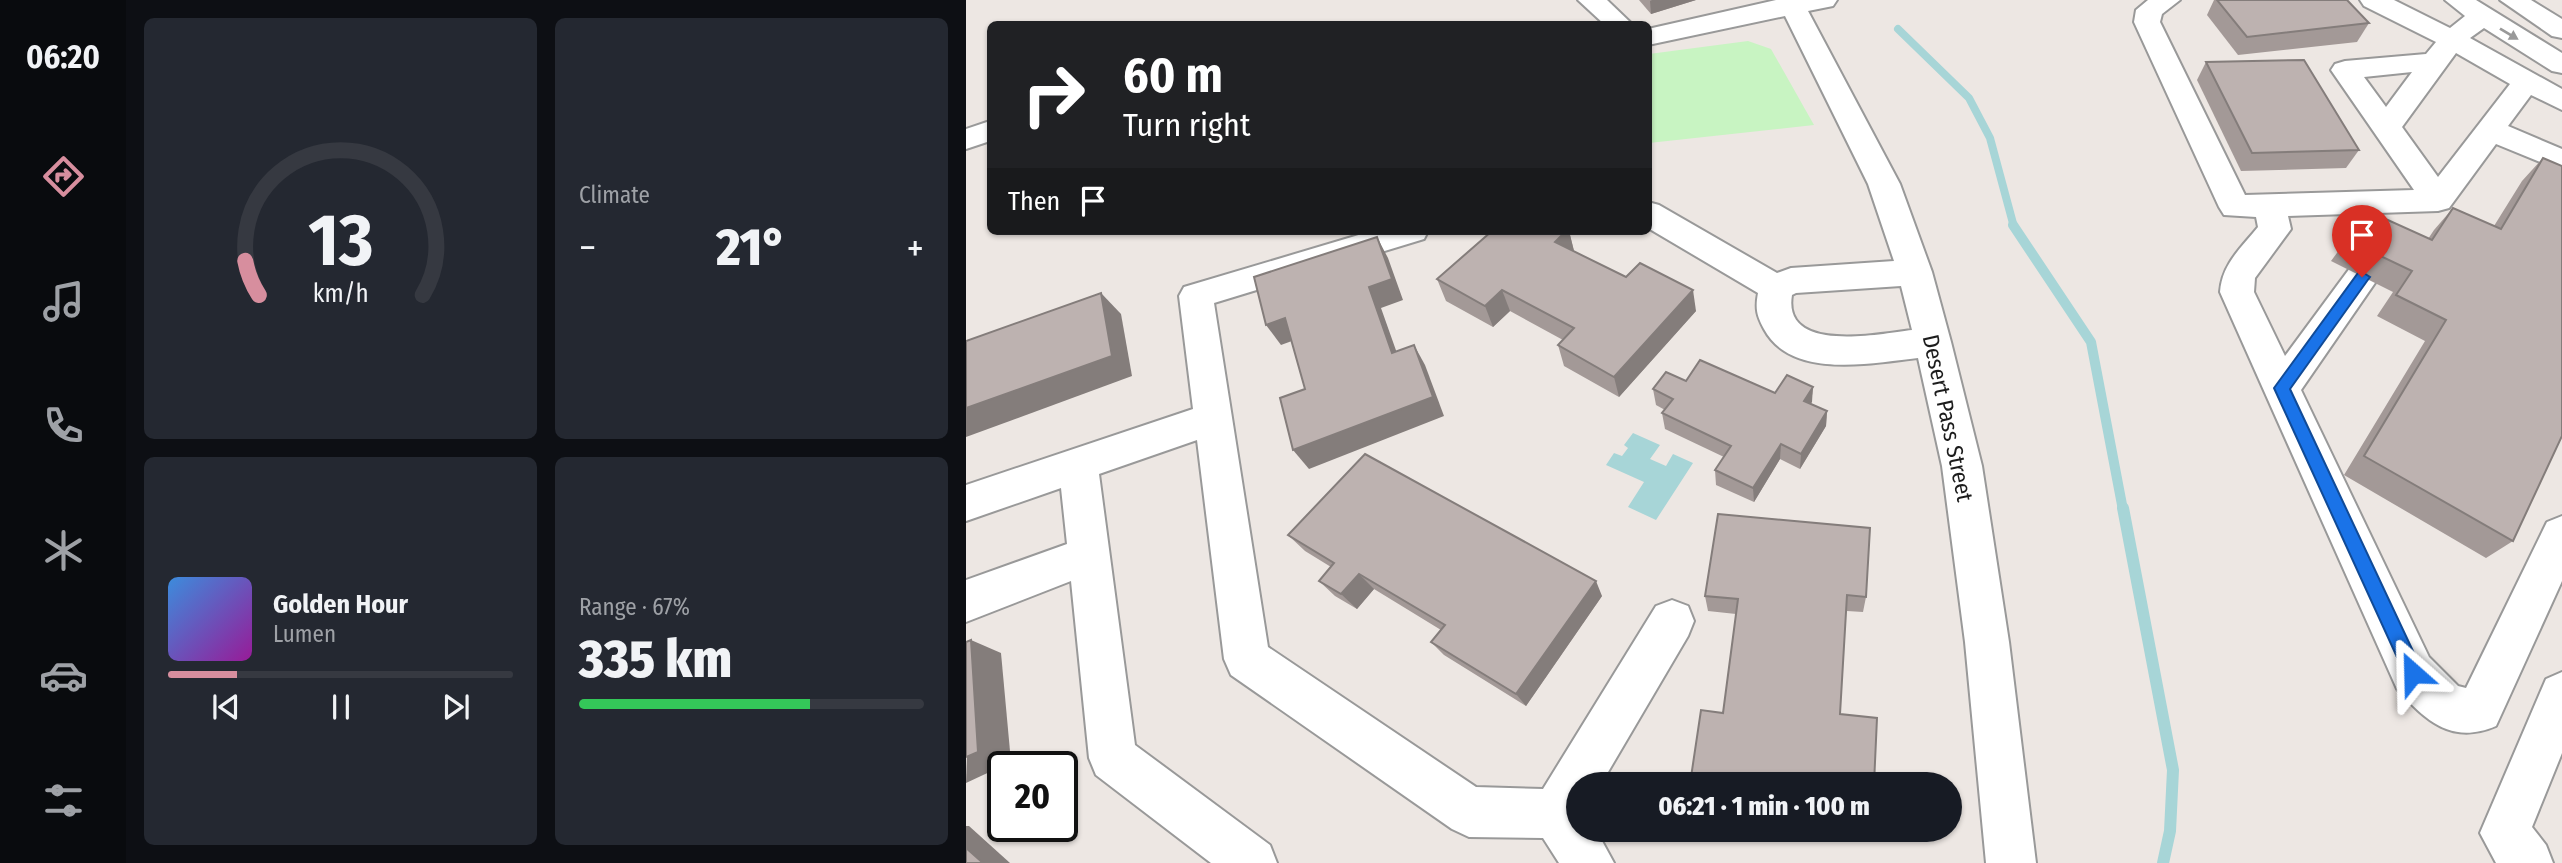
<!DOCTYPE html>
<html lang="en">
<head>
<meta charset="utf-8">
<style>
	:root { --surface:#171b24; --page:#242831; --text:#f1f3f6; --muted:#9ea1a6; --line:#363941; --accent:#d78e9e }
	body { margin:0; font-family:"Fira Sans Condensed",sans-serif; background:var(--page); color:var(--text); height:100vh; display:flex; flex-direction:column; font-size:26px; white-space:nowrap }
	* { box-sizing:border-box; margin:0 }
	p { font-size:23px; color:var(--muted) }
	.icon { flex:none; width:38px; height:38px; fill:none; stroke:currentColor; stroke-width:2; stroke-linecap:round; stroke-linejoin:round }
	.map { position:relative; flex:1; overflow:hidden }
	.details { display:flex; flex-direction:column; gap:18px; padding:18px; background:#0d0f14; width:840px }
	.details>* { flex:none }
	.banner { position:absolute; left:21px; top:21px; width:665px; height:214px; border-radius:10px; box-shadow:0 2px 5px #0004; background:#202124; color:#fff; overflow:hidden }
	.speed { position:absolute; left:21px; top:751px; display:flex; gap:14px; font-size:35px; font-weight:700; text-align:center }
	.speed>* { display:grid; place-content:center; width:91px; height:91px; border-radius:50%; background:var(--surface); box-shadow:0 2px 5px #0004; line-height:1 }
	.speed .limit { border:4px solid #111; border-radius:10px; background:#fff; color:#111 }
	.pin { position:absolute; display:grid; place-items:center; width:60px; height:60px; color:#fff; margin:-72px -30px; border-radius:50% 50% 50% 0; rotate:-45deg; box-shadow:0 0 7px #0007 }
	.pin .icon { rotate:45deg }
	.me { position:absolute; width:77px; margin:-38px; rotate:335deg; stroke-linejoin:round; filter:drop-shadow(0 0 5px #0008) }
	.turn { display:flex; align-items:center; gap:24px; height:147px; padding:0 21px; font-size:32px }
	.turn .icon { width:91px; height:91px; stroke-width:2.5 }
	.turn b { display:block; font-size:49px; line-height:60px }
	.then { display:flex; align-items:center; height:66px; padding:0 21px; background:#0003; gap:14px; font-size:26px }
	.big { font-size:52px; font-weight:800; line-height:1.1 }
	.details .card { flex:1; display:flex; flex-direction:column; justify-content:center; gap:10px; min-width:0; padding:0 24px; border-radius:10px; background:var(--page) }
	.details .dial { align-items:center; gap:0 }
	.dial svg { height:182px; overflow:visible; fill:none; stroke:var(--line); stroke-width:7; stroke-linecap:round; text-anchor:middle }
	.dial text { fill:var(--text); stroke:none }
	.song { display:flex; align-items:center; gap:21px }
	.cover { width:84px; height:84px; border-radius:10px; background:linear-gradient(135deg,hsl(210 70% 55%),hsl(300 70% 35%)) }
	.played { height:7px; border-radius:4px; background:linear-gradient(90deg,var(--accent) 20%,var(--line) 20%) }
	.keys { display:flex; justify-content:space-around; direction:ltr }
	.heat { display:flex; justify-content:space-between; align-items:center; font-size:38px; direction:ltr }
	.charge { height:10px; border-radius:5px; background:linear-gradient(90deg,#34c759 67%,var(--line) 0) }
	.details .tiles { flex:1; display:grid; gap:18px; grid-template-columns:repeat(2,1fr) }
	.trip { position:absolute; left:600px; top:772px; width:396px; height:70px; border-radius:35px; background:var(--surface); box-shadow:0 2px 5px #0004; font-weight:800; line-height:70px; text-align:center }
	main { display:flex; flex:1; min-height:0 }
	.tab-bar { display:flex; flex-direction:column; width:126px; justify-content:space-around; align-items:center; background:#090b0e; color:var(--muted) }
	.tab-bar .icon { width:49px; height:49px }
	.tab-bar .on { color:var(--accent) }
	.tab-bar b { font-size:32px; color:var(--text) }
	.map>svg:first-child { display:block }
</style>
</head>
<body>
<main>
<nav class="tab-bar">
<b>06:20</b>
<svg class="icon on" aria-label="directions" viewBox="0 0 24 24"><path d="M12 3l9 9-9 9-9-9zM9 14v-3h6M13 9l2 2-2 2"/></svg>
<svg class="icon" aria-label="music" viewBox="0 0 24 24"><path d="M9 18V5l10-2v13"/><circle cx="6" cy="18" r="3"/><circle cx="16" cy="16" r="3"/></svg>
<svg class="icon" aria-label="phone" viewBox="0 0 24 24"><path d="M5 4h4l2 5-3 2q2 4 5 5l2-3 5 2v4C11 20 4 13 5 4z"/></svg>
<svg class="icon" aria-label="climate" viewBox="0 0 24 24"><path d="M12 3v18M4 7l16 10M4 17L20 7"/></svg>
<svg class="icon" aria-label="car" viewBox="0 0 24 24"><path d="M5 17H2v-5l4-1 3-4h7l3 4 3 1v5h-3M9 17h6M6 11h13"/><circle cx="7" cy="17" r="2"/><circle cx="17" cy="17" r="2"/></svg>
<svg class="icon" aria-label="filters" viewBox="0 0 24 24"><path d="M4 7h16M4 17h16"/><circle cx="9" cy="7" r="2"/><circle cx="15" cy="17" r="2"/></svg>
</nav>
<section class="details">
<div class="tiles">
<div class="card dial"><svg viewBox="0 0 100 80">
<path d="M14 69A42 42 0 1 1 86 69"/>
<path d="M14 69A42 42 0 0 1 8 54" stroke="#d78e9e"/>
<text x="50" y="56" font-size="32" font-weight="700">13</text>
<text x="50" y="72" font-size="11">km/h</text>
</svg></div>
<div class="card"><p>Climate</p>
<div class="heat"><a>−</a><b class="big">21°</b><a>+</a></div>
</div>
<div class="card">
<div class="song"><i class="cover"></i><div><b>Golden Hour</b><p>Lumen</p></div></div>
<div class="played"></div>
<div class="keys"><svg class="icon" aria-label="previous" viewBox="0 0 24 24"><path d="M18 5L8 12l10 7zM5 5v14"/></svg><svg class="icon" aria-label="pause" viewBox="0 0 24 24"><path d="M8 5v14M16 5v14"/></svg><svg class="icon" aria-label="next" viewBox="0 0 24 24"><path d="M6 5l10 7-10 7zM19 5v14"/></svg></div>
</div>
<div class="card"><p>Range · 67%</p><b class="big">335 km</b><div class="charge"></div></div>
</div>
</section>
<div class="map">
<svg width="1596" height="863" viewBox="0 0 1596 863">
	<rect width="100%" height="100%" fill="#ede7e3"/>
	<path fill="#c8f4c2" d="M782,41L805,49L848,125L683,143V54Z"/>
	<path fill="#a7d5d7" d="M667,433L694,445L684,459L700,466L707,454L727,463L690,520L662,507L678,482L640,465L648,453L656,456L662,448L658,445Z"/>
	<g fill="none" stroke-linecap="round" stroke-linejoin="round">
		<path stroke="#a7d5d7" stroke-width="8" d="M932,29L1003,98L1024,138L1048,227"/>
		<path stroke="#a7d5d7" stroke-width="10" d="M1047,225L1125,342L1157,510"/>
		<path stroke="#a7d5d7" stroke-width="12" d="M1157,508L1207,770L1204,831L1197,863"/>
		<defs>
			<g id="minor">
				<path d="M612,0H641L666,24H638Z"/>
				<path d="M810,0H871L867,6L842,11L934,184L966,272L985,342L1016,466L1043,642L1070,863H1020L999,642L976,466L952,358C906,363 825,380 798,329C791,316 789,309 792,293L682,228V202L693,205L811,273L825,268L928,261L902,184L819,16L682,45V29ZM935,286L946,330C913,334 816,354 826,295L830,293Z"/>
				<path d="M1182,0H1214L1196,14L1194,22L1279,195L1448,190L1365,70L1369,64L1379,61L1460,54L1470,42L1398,6L1394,0H1428L1484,28L1499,16L1479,0H1510L1596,53V73L1586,71L1518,28L1504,38L1596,89V110L1565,95L1542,126L1596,149V171L1530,144L1483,208L1472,211L1322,216L1325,229L1289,278L1288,292L1319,356L1384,268L1396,264L1408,268L1413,277L1335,390L1463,657L1492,686L1500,688L1581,522L1596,516V581L1530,726C1486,745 1460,721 1431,689L1254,292C1256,264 1275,248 1292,227L1290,217L1258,215L1253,207L1168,22L1170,10ZM1490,53L1544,84L1472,177L1436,127ZM1446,72L1420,107L1398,77Z"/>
				<path d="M1534,0H1565L1596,19V38L1586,36Z"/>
				<path d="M24,121V141L0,149V129Z"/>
				<path d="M406,231H462L458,239L248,303L302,647L510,787L577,789L690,606L706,600L722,606L728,621L722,636L635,784H612V830H630L648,863H593L577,838L503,837L486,829L265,675L258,659L231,440L133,474L169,745L304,845L311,863H245L130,775L123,758L105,581L0,622V580L101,544L95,488L0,521V485L227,409L213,296L218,287Z"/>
				<path d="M1596,672V753L1566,827L1580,845L1587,863H1530L1514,833L1580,679Z"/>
			</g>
		</defs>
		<use href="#minor" stroke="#999" stroke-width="4"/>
		<use href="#minor" fill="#fff" fill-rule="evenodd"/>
	</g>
	<g fill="#a39997">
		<path d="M673,0H730L685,14Z"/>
		<path d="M1248,0H1381L1403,23L1391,42L1272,55L1241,15Z"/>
		<path d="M1240,62L1393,150L1380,168L1275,171L1231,80Z"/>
		<path d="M1577,158L1547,541L1520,558L1378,475L1459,341L1411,316L1427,292L1365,261L1402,211L1462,239L1468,230L1487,208L1528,226L1556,181Z"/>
		<path d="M526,231H603L608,251L730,311L653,397L598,366L592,345L597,340L544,311L527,327L480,301L471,279Z"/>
		<path d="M720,381L809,393L847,387L845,404L861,411L860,426L834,469L814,459L788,502L750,485L749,470L758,457L699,429L696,413L699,410L690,405L687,389Z"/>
		<path d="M752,514L900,597L897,612L881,611L770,614L742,611L739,596Z"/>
		<path d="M322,535L636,596L560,706L478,655L465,642L475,630L408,589L391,609L369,596L353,581L365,567L339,551Z"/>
		<path d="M871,830H903L901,833Z"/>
	</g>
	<g fill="#847d7b">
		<path d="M686,0H730L685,14L684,1Z"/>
		<path d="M600,231H603L608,251L589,242Z"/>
		<path d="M411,237L422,258L437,300L415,308L438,373L426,353L403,287Z"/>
		<path d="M536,290L544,311L527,327L519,306Z"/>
		<path d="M727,290L730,311L653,397L648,377Z"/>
		<path d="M135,293L155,314L166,376L0,437V408Z"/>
		<path d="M319,318L334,338L315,345L300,325Z"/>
		<path d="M448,345L459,365L478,416L343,469L327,450Z"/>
		<path d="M847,387L846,402L837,417L838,401Z"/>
		<path d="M861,411L860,426L834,469L835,454Z"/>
		<path d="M815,444L814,459L788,502L787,488Z"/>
		<path d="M393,574L408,589L391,609L375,594Z"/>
		<path d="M630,581L636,596L560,706L550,694Z"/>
		<path d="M5,640L35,653L45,762L0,783Z"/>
		<path d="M0,826H3L44,863H17L0,848Z"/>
	</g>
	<g fill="#bdb2b0" stroke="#847d7b" stroke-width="2">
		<path d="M1251,0H1381L1403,23L1281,37Z"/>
		<path d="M1338,60L1393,150L1286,153L1240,62Z"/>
		<path d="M1577,158L1596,166V436L1547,541L1398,456L1480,320L1430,295L1446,271L1381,240L1402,211L1466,240L1487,208L1535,229Z"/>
		<path d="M526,231H600L589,242L660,277L674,263L727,290L648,377L592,345L608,328L536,290L519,306L471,279Z"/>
		<path d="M411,237L426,279L403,287L426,353L448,345L467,397L327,450L314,398L339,389L319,318L300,325L288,277Z"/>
		<path d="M135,293L146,356L0,408V341Z"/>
		<path d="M734,360L809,393L821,375L847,387L838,401L861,411L835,454L815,444L787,488L749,470L765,446L696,413L707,399L687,389L700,372L720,381Z"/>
		<path d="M399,454L630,581L550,694L465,642L479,625L393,574L375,594L353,581L368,563L322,535Z"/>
		<path d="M752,514L904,528L900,597L881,595L874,714L911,718L908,784H724L735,710L757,713L772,599L739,596Z"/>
		<path d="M5,640L12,752L0,757V642Z"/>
		<path d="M0,848L17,863H0Z"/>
	</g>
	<defs><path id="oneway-solid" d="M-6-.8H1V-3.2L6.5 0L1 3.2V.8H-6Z" transform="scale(1.75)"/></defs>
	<use fill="#999" href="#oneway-solid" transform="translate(1543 34) rotate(31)"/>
	<path fill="#1a73e8" stroke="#114b97" stroke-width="2" d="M1396,272L1404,277L1401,281L1324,389L1454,666L1457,673L1454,679L1447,682L1441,679L1308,388L1392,273Z"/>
	<g text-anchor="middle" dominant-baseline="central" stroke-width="5" stroke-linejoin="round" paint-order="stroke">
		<g font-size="23" fill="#1c1c1c" stroke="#fff">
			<text transform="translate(982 418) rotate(78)">Desert Pass Street</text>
		</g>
	</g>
</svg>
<div class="speed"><div class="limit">20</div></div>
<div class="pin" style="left:1396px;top:277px;background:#d93025"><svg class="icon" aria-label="arrive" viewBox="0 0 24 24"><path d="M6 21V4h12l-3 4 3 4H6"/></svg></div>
<svg class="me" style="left:1447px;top:673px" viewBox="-20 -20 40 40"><path d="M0-17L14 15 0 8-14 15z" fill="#1a73e8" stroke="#fff" stroke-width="4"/></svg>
<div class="trip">06:21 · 1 min · 100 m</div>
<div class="banner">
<div class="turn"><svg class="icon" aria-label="right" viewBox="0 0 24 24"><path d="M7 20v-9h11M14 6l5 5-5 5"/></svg><div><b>60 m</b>Turn right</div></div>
<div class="then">Then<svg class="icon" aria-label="arrive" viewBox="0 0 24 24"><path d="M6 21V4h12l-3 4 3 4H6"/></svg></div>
</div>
</div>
</main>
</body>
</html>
